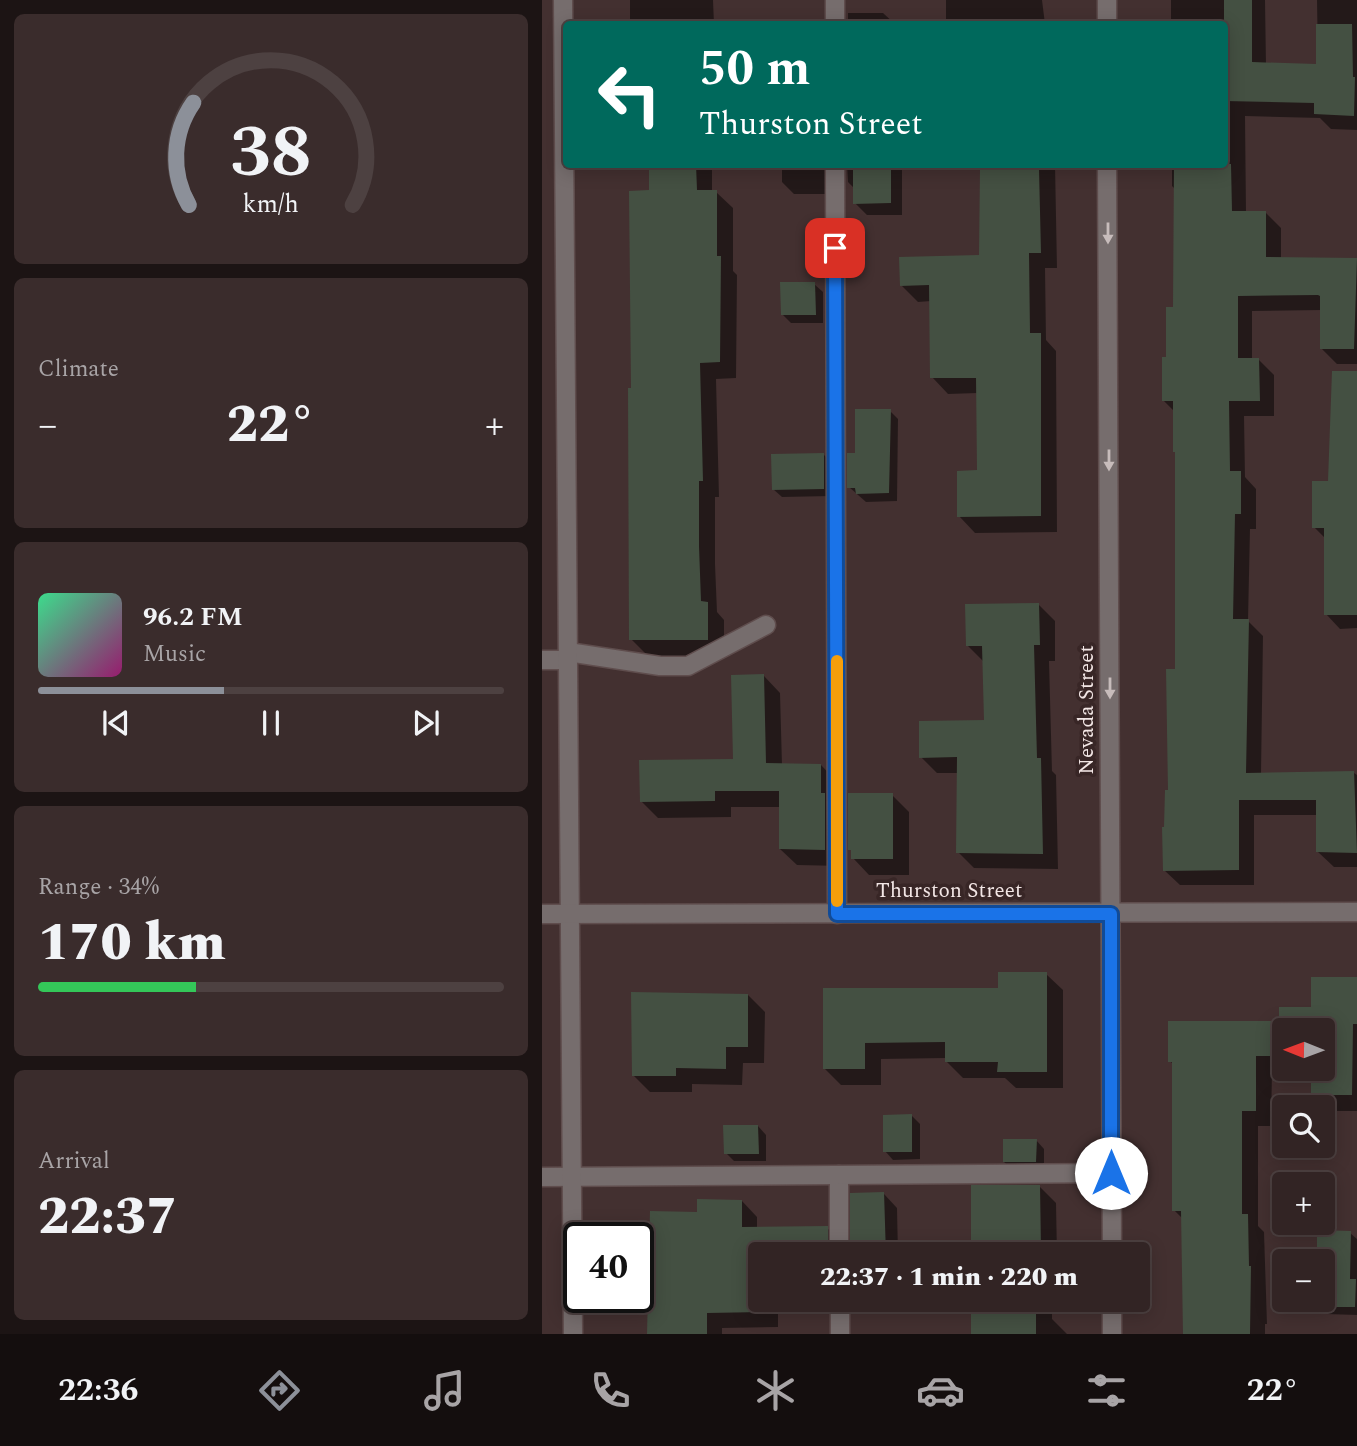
<!DOCTYPE html>
<html lang="en">
<head>
<meta charset="utf-8">
<style>
	:root { --surface:#322424; --page:#3a2c2c; --text:#f1f3f6; --muted:#a8a4a6; --line:#4d4141; --accent:#8c9099 }
	body { margin:0; font-family:Spectral,serif; background:var(--page); color:var(--text); height:100vh; display:flex; flex-direction:column; font-size:26px; white-space:nowrap }
	* { box-sizing:border-box; margin:0 }
	p { font-size:23px; color:var(--muted) }
	.icon { flex:none; width:38px; height:38px; fill:none; stroke:currentColor; stroke-width:2; stroke-linecap:round; stroke-linejoin:round }
	.map { position:relative; flex:1; overflow:hidden }
	.sheet { display:flex; flex-direction:column; gap:14px; padding:14px; background:#1c1414; width:542px }
	.sheet>* { flex:none }
	.guide { position:absolute; left:21px; top:21px; width:665px; height:147px; border-radius:7px; box-shadow:0 4px 18px #0003,0 0 0 2px var(--line); background:#00695c; color:#fff; overflow:hidden }
	.needle { width:46px; rotate:271deg }
	.buttons { position:absolute; left:730px; top:1018px; display:grid; gap:14px }
	.buttons a { display:grid; place-items:center; width:63px; height:63px; border-radius:7px; background:var(--surface); box-shadow:0 4px 18px #0003,0 0 0 2px var(--line); font-size:35px }
	.speed { position:absolute; left:21px; top:1222px; display:flex; gap:14px; font-size:35px; font-weight:700; text-align:center }
	.speed>* { display:grid; place-content:center; width:91px; height:91px; border-radius:50%; background:var(--surface); box-shadow:0 4px 18px #0003,0 0 0 2px var(--line); line-height:1 }
	.speed .limit { border:4px solid #111; border-radius:10px; background:#fff; color:#111 }
	.pin { position:absolute; display:grid; place-items:center; width:60px; height:60px; color:#fff; margin:-30px; border-radius:14px; box-shadow:0 4px 10px #0006 }
	.me { position:absolute; width:77px; margin:-38px; rotate:0deg; stroke-linejoin:round; filter:drop-shadow(0 0 5px #0008) }
	.turn { display:flex; align-items:center; gap:24px; height:147px; padding:0 21px; font-size:32px }
	.turn .icon { width:91px; height:91px; stroke-width:2.5 }
	.turn b { display:block; font-size:49px; line-height:60px }
	.big { font-size:52px; font-weight:800; line-height:1.1 }
	.sheet .widget { flex:1; display:flex; flex-direction:column; justify-content:center; gap:10px; min-width:0; padding:0 24px; border-radius:10px; background:var(--page) }
	.sheet .dial { align-items:center; gap:0 }
	.dial svg { height:182px; overflow:visible; fill:none; stroke:var(--line); stroke-width:7; stroke-linecap:round; text-anchor:middle }
	.dial text { fill:var(--text); stroke:none }
	.song { display:flex; align-items:center; gap:21px }
	.cover { width:84px; height:84px; border-radius:10px; background:linear-gradient(135deg,hsl(150 70% 55%),hsl(320 70% 35%)) }
	.played { height:7px; border-radius:4px; background:linear-gradient(90deg,var(--accent) 40%,var(--line) 40%) }
	.keys { display:flex; justify-content:space-around; direction:ltr }
	.heat { display:flex; justify-content:space-between; align-items:center; font-size:38px; direction:ltr }
	.charge { height:10px; border-radius:5px; background:linear-gradient(90deg,#34c759 34%,var(--line) 0) }
	.trip { position:absolute; left:206px; top:1242px; width:402px; height:70px; border-radius:7px; background:var(--surface); box-shadow:0 4px 18px #0003,0 0 0 2px var(--line); font-weight:800; line-height:70px; text-align:center }
	.dock { display:flex; height:112px; justify-content:space-around; align-items:center; background:#140e0e; color:var(--muted) }
	.dock .icon { width:49px; height:49px }
	.dock .active { color:var(--accent) }
	.dock b { font-size:32px; color:var(--text) }
	main { display:flex; flex:1; min-height:0 }
	.map>svg:first-child { display:block }
</style>
</head>
<body>
<main>
<section class="sheet">
<div class="widget dial"><svg viewBox="0 0 100 80">
<path d="M14 69A42 42 0 1 1 86 69"/>
<path d="M14 69A42 42 0 0 1 16 24" stroke="#8c9099"/>
<text x="50" y="56" font-size="32" font-weight="700">38</text>
<text x="50" y="72" font-size="11">km/h</text>
</svg></div>
<div class="widget"><p>Climate</p>
<div class="heat"><a>−</a><b class="big">22°</b><a>+</a></div>
</div>
<div class="widget">
<div class="song"><i class="cover"></i><div><b>96.2 FM</b><p>Music</p></div></div>
<div class="played"></div>
<div class="keys"><svg class="icon" aria-label="previous" viewBox="0 0 24 24"><path d="M18 5L8 12l10 7zM5 5v14"/></svg><svg class="icon" aria-label="pause" viewBox="0 0 24 24"><path d="M8 5v14M16 5v14"/></svg><svg class="icon" aria-label="next" viewBox="0 0 24 24"><path d="M6 5l10 7-10 7zM19 5v14"/></svg></div>
</div>
<div class="widget"><p>Range · 34%</p><b class="big">170 km</b><div class="charge"></div></div>
<div class="widget"><p>Arrival</p><b class="big">22:37</b></div>
</section>
<div class="map">
<svg width="815" height="1334" viewBox="0 0 815 1334">
	<rect width="100%" height="100%" fill="#433030"/>
	<g fill="#0007" fill-rule="evenodd">
		<path d="M88,0H171L172,24H88Z"/>
		<path d="M404,0H500L503,24H404Z"/>
		<path d="M629,0H723L724,65L776,66L775,0H815V130L789,129L778,118L703,116L704,212L724,213L739,228V259H815V364H795L780,349V310L710,311V359H716L732,375V416H702L703,477L714,489V529H708L706,621L721,636L719,774L812,773L815,775V867H792L776,852V815H712V885H638L622,870L635,671V454L632,411L622,401L633,309L634,190L630,186V164H682V24H629Z"/>
		<path d="M306,13H341L353,24H306Z"/>
		<path d="M108,164H170V192H174L191,208V271L195,275L194,378L174,379L177,497H173V564L175,612L182,620V656H106L89,639L91,390L109,192Z"/>
		<path d="M240,164H305L300,165L293,194H252L240,182Z"/>
		<path d="M305,164H360V215H325L313,203V189L306,182Z"/>
		<path d="M439,164H513L515,268H503L504,340L514,351L515,532L433,533L417,516L437,472L436,393L406,394L390,377L389,301L376,302L359,285L438,257Z"/>
		<path d="M272,284L281,292V323H249L241,315Z"/>
		<path d="M815,409V628L798,629L784,614V539L772,527Z"/>
		<path d="M348,411L356,419L355,501L324,502L307,487L314,454Z"/>
		<path d="M282,455L290,463V496L240,497L231,489Z"/>
		<path d="M497,605L513,621V661H507L510,771L514,775L516,869L432,868L416,852V773H395L379,757L444,721L442,662L425,645Z"/>
		<path d="M222,676L238,693L240,765H279L295,782L300,866L255,865L238,849L239,807H189V817L116,818L99,801L193,761Z"/>
		<path d="M350,795L367,812V875H327L311,858V852L308,849Z"/>
		<path d="M504,974L521,990V1088H474L463,1078H421L404,1061V1058L339,1059V1085H299L282,1068L283,990H458Z"/>
		<path d="M815,979V1111H787L771,1094V1072L730,1071L729,1126H716V1226L722,1232L725,1324H723V1334H642L641,1219L632,1210V1065L628,1061L739,1023L771,1008ZM742,1031H780V1069H742Z"/>
		<path d="M206,995L223,1012L222,1063H201L200,1085L150,1084V1092H108L92,1076Z"/>
		<path d="M370,1116L378,1124V1159L351,1160L343,1151Z"/>
		<path d="M216,1126L224,1135V1161H192L184,1153Z"/>
		<path d="M494,1140L502,1149V1170H471L462,1162Z"/>
		<path d="M498,1187L514,1203L515,1255H431Z"/>
		<path d="M342,1194L355,1208L356,1255H310Z"/>
		<path d="M200,1201L215,1217V1229L285,1228L301,1243V1255H219V1300H236V1327L180,1328V1334H106L157,1214Z"/>
		<path d="M808,1233L815,1239V1315L784,1314L776,1306L780,1300Z"/>
		<path d="M327,1300H371V1310H336Z"/>
		<path d="M422,1300H510V1319L525,1334H430V1313L422,1305Z"/>
	</g>
	<g fill="#445042">
		<path d="M682,0H710V62L774,64V24H810L811,77H813L812,116L772,114V103L682,101Z"/>
		<path d="M107,164H154L155,190H175V256H179L178,362L158,363L161,481H157V546L159,601L166,602V640H87L86,388H89L87,191L107,190Z"/>
		<path d="M632,164H689L690,211H724V257L815,258L812,349H778V296L776,295L696,296V358H717L718,401H687L688,471H699V514H693L691,619H707L704,773L812,771L815,853L774,852V800H697V870L621,871L620,827H622L623,790H626L624,669H633V452H631V401H620V357H624V307H631Z"/>
		<path d="M349,169V203L311,204V170Z"/>
		<path d="M438,169H497L499,253H487L488,333H499V516L415,517V471L435,470L434,378H388L387,285L358,286L357,257L437,255Z"/>
		<path d="M238,282H273L274,315H239Z"/>
		<path d="M790,371H815V615H782V528H770V481H786Z"/>
		<path d="M313,409H349L347,493L314,494L313,488H305V453H313Z"/>
		<path d="M282,453V489L230,490L229,454Z"/>
		<path d="M497,603L498,645H492L495,758H499L501,854L414,853L415,757L377,758V721L442,720L440,646H424L423,604Z"/>
		<path d="M222,674L224,763L279,764V793H283V850L237,849V791H173V801L98,802L97,760L191,759L189,675Z"/>
		<path d="M306,793H351V859H309V850H306Z"/>
		<path d="M456,972H505V1072H455L456,1062H403V1042L323,1043V1069H281V988H456Z"/>
		<path d="M769,977H815V1024H811L810,1095H769V1069H780V1031H742V1056H714V1111H700V1214H706L707,1266H709L708,1334H641L639,1211H630V1062H626V1021H737V1007H769Z"/>
		<path d="M89,992L206,994V1047H184V1069L134,1068V1076H90Z"/>
		<path d="M370,1114V1152H341V1115Z"/>
		<path d="M181,1125H216L217,1154H182Z"/>
		<path d="M461,1139H495L494,1162H461Z"/>
		<path d="M429,1185H498L499,1250H495V1255H420L429,1254Z"/>
		<path d="M342,1192L344,1255H308V1193Z"/>
		<path d="M155,1199L200,1200V1227L286,1226V1255H219L221,1312L165,1313V1334H105L108,1211L155,1212Z"/>
		<path d="M775,1230L809,1231L808,1279H814L813,1307H774V1300H780V1262H775Z"/>
		<path d="M421,1300H494V1334H429V1306H421Z"/>
	</g>
	<g fill="none" stroke-linecap="round" stroke-linejoin="round">
		<defs>
			<g id="service">
				<path d="M293,0V24"/>
				<path d="M293,164L295,914"/>
				<path d="M26,652L118,666H146L224,625"/>
				<path d="M0,660H26"/>
				<path d="M297,1175V1255"/>
				<path d="M0,1177L570,1173"/>
				<path d="M298,1300V1334"/>
			</g>
			<g id="minor">
				<path d="M21,0L31,1334"/>
				<path d="M0,914L815,912"/>
			</g>
			<g id="tertiary">
				<path d="M565,0V24"/>
				<path d="M565,164L570,1255"/>
				<path d="M570,1300V1334"/>
			</g>
		</defs>
		<use href="#service" stroke="#5f4d4d" stroke-width="21"/>
		<use href="#minor" stroke="#5f4d4d" stroke-width="21"/>
		<use href="#tertiary" stroke="#5f4d4d" stroke-width="21"/>
		<use href="#service" stroke="#766d6d" stroke-width="18"/>
		<use href="#minor" stroke="#766d6d" stroke-width="18"/>
		<use href="#tertiary" stroke="#766d6d" stroke-width="18"/>
	</g>
	<defs><path id="oneway-solid" d="M-6-.8H1V-3.2L6.5 0L1 3.2V.8H-6Z" transform="scale(1.75)"/></defs>
	<g fill="#c7bcbb">
		<use href="#oneway-solid" transform="translate(566 233) rotate(90)"/>
		<use href="#oneway-solid" transform="translate(567 460) rotate(90)"/>
		<use href="#oneway-solid" transform="translate(568 688) rotate(90)"/>
	</g>
	<g fill="none" stroke-linecap="round" stroke-linejoin="round">
		<defs>
			<path id="route" d="M293,248L295,914H569V1173"/>
		</defs>
		<use href="#route" stroke="#114b97" stroke-width="18"/>
		<use href="#route" stroke="#1a73e8" stroke-width="12"/>
		<path stroke="#f59e0b" stroke-width="12" d="M295,661V901"/>
	</g>
	<g text-anchor="middle" dominant-baseline="central" stroke-width="7" stroke-linejoin="round" paint-order="stroke">
		<g font-size="21" fill="#f2e6e5" stroke="#382626">
			<text transform="translate(545 710) rotate(-90)">Nevada Street</text>
			<text x="407" y="891">Thurston Street</text>
		</g>
	</g>
</svg>
<div class="buttons">
<a><svg class="needle" viewBox="-14 -14 28 28"><path d="M0-13l5 13h-10z" fill="#e53935"/><path d="M0 13l5-13h-10z" fill="#a8a4a6"/></svg></a>
<a><svg class="icon" aria-label="search" viewBox="0 0 24 24"><circle cx="10" cy="10" r="6"/><path d="M15 15l6 6"/></svg></a>
<a>+</a>
<a>−</a>
</div>
<div class="speed"><div class="limit">40</div></div>
<div class="pin" style="left:293px;top:248px;background:#d93025"><svg class="icon" aria-label="arrive" viewBox="0 0 24 24"><path d="M6 21V4h12l-3 4 3 4H6"/></svg></div>
<svg class="me" style="left:569px;top:1173px" viewBox="-20 -20 40 40"><circle r="19" fill="#fff"/><path d="M0-13L10 11 0 6-10 11z" fill="#1a73e8"/></svg>
<div class="trip">22:37 · 1 min · 220 m</div>
<div class="guide">
<div class="turn"><svg class="icon" aria-label="left" viewBox="0 0 24 24"><path d="M17 20v-9H6M10 6l-5 5 5 5"/></svg><div><b>50 m</b>Thurston Street</div></div>
</div>
</div>
</main>
<nav class="dock">
<b>22:36</b>
<svg class="icon active" aria-label="directions" viewBox="0 0 24 24"><path d="M12 3l9 9-9 9-9-9zM9 14v-3h6M13 9l2 2-2 2"/></svg>
<svg class="icon" aria-label="music" viewBox="0 0 24 24"><path d="M9 18V5l10-2v13"/><circle cx="6" cy="18" r="3"/><circle cx="16" cy="16" r="3"/></svg>
<svg class="icon" aria-label="phone" viewBox="0 0 24 24"><path d="M5 4h4l2 5-3 2q2 4 5 5l2-3 5 2v4C11 20 4 13 5 4z"/></svg>
<svg class="icon" aria-label="climate" viewBox="0 0 24 24"><path d="M12 3v18M4 7l16 10M4 17L20 7"/></svg>
<svg class="icon" aria-label="car" viewBox="0 0 24 24"><path d="M5 17H2v-5l4-1 3-4h7l3 4 3 1v5h-3M9 17h6M6 11h13"/><circle cx="7" cy="17" r="2"/><circle cx="17" cy="17" r="2"/></svg>
<svg class="icon" aria-label="filters" viewBox="0 0 24 24"><path d="M4 7h16M4 17h16"/><circle cx="9" cy="7" r="2"/><circle cx="15" cy="17" r="2"/></svg>
<b>22°</b>
</nav>
</body>
</html>
